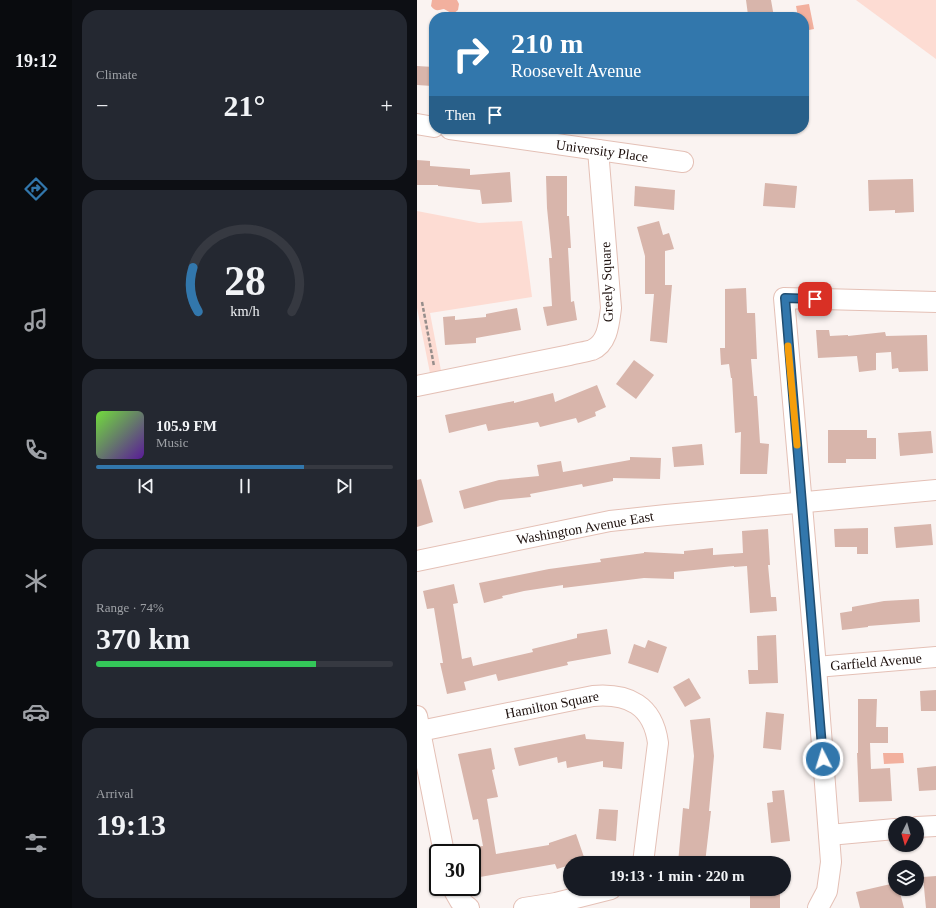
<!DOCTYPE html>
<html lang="en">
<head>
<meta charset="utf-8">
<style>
	:root { --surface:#171b24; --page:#242831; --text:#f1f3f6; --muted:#9ea1a6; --line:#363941; --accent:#3277ac }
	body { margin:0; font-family:"Times New Roman",serif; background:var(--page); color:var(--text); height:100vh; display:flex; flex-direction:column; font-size:15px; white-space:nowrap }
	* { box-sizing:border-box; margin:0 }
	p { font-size:13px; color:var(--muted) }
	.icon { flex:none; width:22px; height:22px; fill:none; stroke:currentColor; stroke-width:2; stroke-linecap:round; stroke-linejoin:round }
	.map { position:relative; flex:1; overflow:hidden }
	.side { display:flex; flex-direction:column; gap:10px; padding:10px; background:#0d0f14; width:345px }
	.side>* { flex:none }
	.guide { position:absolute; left:12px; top:12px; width:380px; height:122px; border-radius:16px; box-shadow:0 1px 3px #0004; background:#3277ac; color:#fff; overflow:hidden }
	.needle { width:26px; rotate:185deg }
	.controls { position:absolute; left:471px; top:816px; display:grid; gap:8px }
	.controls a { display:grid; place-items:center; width:36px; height:36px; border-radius:50%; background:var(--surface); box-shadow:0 1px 3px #0004; font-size:20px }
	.speed { position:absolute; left:12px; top:844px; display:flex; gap:8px; font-size:20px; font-weight:700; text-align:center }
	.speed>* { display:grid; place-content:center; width:52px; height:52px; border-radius:50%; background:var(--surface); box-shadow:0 1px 3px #0004; line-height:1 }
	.speed .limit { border:2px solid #111; border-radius:6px; background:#fff; color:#111 }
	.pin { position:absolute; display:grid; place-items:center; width:34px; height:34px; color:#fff; margin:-17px; border-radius:8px; box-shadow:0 2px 6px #0006 }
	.me { position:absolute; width:44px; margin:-22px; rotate:355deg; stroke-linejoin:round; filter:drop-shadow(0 0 3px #0008) }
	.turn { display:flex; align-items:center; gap:14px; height:84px; padding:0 16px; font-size:18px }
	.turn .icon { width:52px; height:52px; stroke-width:2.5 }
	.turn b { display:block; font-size:28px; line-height:34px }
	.then { display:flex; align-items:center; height:38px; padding:0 16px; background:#0003; gap:8px; font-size:15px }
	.big { font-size:30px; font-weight:600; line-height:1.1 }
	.side .card { flex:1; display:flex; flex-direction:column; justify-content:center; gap:6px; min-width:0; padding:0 14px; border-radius:16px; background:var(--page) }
	.side .dial { align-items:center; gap:0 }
	.dial svg { height:104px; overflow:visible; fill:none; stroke:var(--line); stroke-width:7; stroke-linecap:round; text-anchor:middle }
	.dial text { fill:var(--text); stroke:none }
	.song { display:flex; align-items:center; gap:12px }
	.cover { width:48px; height:48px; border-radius:6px; background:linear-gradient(135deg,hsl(100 70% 55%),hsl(270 70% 35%)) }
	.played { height:4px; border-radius:2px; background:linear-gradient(90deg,var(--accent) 70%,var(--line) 70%) }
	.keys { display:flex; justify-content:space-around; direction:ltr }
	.heat { display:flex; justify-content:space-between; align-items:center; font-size:22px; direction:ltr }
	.charge { height:6px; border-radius:3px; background:linear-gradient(90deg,#34c759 74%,var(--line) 0) }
	.trip { position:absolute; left:146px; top:856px; width:228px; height:40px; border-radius:20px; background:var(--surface); box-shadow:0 1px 3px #0004; font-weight:600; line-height:40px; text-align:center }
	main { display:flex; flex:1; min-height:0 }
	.dock { display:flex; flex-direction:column; width:72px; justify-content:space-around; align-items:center; background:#090b0e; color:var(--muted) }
	.dock .icon { width:28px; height:28px }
	.dock .current { color:var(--accent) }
	.dock b { font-size:18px; color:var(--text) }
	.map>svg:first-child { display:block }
</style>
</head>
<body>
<main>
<nav class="dock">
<b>19:12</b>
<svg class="icon current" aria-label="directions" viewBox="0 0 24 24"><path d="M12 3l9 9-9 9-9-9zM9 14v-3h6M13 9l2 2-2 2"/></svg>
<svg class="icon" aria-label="music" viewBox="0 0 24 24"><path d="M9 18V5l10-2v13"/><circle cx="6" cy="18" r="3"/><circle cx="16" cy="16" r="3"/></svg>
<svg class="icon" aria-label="phone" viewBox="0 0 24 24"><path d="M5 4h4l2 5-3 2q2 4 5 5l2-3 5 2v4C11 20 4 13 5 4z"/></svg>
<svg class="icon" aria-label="climate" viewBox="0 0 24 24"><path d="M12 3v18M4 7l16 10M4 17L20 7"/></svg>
<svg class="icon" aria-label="car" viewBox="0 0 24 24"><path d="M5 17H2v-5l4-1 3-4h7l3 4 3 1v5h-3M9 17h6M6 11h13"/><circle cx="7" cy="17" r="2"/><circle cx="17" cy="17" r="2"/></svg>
<svg class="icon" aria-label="filters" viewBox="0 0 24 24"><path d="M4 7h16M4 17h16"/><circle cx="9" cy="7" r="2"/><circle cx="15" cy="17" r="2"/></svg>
</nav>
<section class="side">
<div class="card"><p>Climate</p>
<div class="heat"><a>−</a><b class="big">21°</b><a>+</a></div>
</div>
<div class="card dial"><svg viewBox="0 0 100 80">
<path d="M14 69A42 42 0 1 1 86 69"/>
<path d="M14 69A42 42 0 0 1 10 35" stroke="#3277ac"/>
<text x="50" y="56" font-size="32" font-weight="700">28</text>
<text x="50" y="72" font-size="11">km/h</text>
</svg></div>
<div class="card">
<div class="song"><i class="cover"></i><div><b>105.9 FM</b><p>Music</p></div></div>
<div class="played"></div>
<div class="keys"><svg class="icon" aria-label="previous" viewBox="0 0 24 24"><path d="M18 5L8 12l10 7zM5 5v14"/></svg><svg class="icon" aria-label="pause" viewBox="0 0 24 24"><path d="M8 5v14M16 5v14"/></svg><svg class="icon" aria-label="next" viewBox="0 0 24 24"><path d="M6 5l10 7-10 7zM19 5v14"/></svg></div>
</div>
<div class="card"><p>Range · 74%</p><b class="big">370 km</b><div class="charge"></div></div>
<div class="card"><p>Arrival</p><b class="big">19:13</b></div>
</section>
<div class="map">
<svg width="519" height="908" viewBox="0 0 519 908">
	<rect width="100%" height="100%" fill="#faf3f1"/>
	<g fill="#fddcd3">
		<path d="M439,0H519V59Z"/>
		<path d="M0,211L62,223L105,221L115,297L13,313L26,381L15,383L0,308Z"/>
	</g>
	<g fill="#f2b09e">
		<path d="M15,0H40L42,4L41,10L36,14L27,9C22,10 18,12 14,6Z"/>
		<path d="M392,4L397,29L387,31V17H381L379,6Z"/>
		<path d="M256,12V17H233V14Z"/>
		<path d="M486,753L487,763L467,764L466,753Z"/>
	</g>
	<g fill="#d8b5ab">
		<path d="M329,0H354L357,17H342V14L331,15Z"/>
		<path d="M0,66L17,67L15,86L0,85Z"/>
		<path d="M0,160L13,161V166L53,169V175L93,172L95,202L65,204L63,190L21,186V185H0Z"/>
		<path d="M129,176H150V216H152L154,248H151L154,302L157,301L160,320L130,326L126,307L135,306L132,258H135L130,208Z"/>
		<path d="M496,179L497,212L478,213V210L452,211L451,180Z"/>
		<path d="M348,183L380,186L378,208L346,206Z"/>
		<path d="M218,186L258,190L257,210L217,206Z"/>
		<path d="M242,221L246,235L252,233L257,249L248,251V285H255L250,343L233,341L237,294H228V256L220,227Z"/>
		<path d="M329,288L330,313H338L340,359H334L337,396H340L343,443L352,444L350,474H323L324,432L318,433L315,378H314L312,364L304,365L303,348H308V289Z"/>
		<path d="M100,308L104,330L59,338V343L28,345L26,317L38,316V320L69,317V314Z"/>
		<path d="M399,330H412L413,336L431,335V336L468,332L469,336L510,335L511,371L482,372L481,368L475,369L474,352L459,353V370L442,372L440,356L401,358Z"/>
		<path d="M217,360L237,375L219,399L199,384Z"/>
		<path d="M180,385L189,407L178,412L179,416L161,423L159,418L123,427L121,422L71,431L69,424L32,433L28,415L97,401V403L136,393L138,402Z"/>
		<path d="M411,430H450V438H459V459H429V463H411Z"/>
		<path d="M514,431L516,453L483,456L481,433Z"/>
		<path d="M285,444L287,465L257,467L255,447Z"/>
		<path d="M213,457L244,458L243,479L196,478V481L166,487L165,484L113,494L114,497L83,500L47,509L42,491L82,480L122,476L120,465L144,461L146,472L213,460Z"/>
		<path d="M4,479L16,522L0,527V480Z"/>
		<path d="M514,524L516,545L479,548L477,527Z"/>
		<path d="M451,528V554H440V547H418L417,529Z"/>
		<path d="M351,529L353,565H351L354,597H359L360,611L333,613L330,566L317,567V566L257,572V579L227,578L146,588V585L107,591L85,596L86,598L67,603L62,583L132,569L184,562L183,559L227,553V552L267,554V551L296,548V555L326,553L325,531Z"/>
		<path d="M37,584L41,603L36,604L45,659L54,657L56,666L116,652L115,649L160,638V634L190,629L194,654L150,662L151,665L81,681L79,674L47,682L49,690L30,694L23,663H26L17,608L10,609L6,591Z"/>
		<path d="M502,599L503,622L451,626V627L425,630L423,613L435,611V607L467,601Z"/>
		<path d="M359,635L361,683L332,684L331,670H341L340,636Z"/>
		<path d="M231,640L250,647L241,673L211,663L217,644L228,648Z"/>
		<path d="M272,678L284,698L268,707L256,687Z"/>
		<path d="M519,690V711H504L503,691Z"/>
		<path d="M441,699H460L459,727H471V743H453L454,769L473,768L475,801L442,802L440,753H441Z"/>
		<path d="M349,712L367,714L364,750L346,748Z"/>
		<path d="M293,718L297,756L292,811H294L288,863H261L266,808L272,809L277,756L273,720Z"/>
		<path d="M168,734L169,739L207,742L205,769L186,767V761L150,768L149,761L141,763L140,757L102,766L97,748Z"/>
		<path d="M74,748L78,769L75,770L81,797L70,799L79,854L132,845V843L159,834L168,860L159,863H153V865L140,869L138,864L63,877L57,847L66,846L61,819L56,820L41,754Z"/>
		<path d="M519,766V790L502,791L500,768Z"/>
		<path d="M367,790L373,841L354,843L350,803L356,802L355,791Z"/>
		<path d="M182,809L201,810L199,841L179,839Z"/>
		<path d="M519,876V908H509L506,877Z"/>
		<path d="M478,883V889H482L487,908H443L439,892Z"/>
		<rect x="333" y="889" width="30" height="19"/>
	</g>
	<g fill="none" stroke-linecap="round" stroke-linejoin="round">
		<defs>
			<g id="minor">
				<path d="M0,124L17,127"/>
				<path d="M33,129L266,162"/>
				<path d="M0,386L153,355C160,353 168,352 175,350C191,343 192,323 194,308L181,150"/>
				<path d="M0,561L193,521L249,515L519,490"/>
				<path d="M399,667L519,657"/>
				<path d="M0,716L27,853"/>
				<path d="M3,731L176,696C211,693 236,705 241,743L226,863"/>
				<path d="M500,827L519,826"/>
				<path d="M412,835L478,829"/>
				<path d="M35,887L43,901L52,908"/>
				<path d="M107,908L139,903L194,889"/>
				<path d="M401,908L410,891L414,862L399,667L367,298L519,302"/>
			</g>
		</defs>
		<use href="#minor" stroke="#e4c0b6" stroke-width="22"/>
		<path stroke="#978e8b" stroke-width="2.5" stroke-dasharray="4 2" stroke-linecap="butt" d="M5,302L17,366"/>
		<use href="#minor" stroke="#fff" stroke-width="20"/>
	</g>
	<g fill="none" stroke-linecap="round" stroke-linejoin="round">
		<defs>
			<path id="route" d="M398,299L368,298L406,759"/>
		</defs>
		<use href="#route" stroke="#204d70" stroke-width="10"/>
		<use href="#route" stroke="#3277ac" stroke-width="7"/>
		<path stroke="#f59e0b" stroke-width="7" d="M371,346L380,445"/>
	</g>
	<g text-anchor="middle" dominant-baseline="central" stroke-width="3" stroke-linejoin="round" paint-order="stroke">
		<g font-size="14" fill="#1c0f0c" stroke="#fff">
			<text transform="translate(185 151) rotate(8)">University Place</text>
			<text transform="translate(190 282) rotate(-92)">Greely Square</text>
			<text transform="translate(168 528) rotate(-10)">Washington Avenue East</text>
			<text transform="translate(459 662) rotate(-5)">Garfield Avenue</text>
			<text transform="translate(135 705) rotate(-11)">Hamilton Square</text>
		</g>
	</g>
</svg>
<div class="controls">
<a><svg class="needle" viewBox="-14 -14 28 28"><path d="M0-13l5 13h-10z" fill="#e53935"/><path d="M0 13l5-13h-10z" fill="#9ea1a6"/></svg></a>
<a><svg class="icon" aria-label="layers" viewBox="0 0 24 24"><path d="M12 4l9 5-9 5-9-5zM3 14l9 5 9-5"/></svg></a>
</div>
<div class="speed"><div class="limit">30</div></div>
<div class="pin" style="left:398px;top:299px;background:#d93025"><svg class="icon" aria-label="arrive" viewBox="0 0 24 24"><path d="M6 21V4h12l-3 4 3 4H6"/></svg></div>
<svg class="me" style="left:406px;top:759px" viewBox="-20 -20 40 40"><circle r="17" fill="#3277ac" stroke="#fff" stroke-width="3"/><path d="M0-11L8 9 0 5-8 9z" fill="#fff"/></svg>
<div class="trip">19:13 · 1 min · 220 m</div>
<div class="guide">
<div class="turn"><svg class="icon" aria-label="right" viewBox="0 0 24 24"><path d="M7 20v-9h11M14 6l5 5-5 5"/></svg><div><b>210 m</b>Roosevelt Avenue</div></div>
<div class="then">Then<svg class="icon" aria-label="arrive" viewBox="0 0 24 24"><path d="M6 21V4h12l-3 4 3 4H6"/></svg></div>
</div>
</div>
</main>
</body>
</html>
